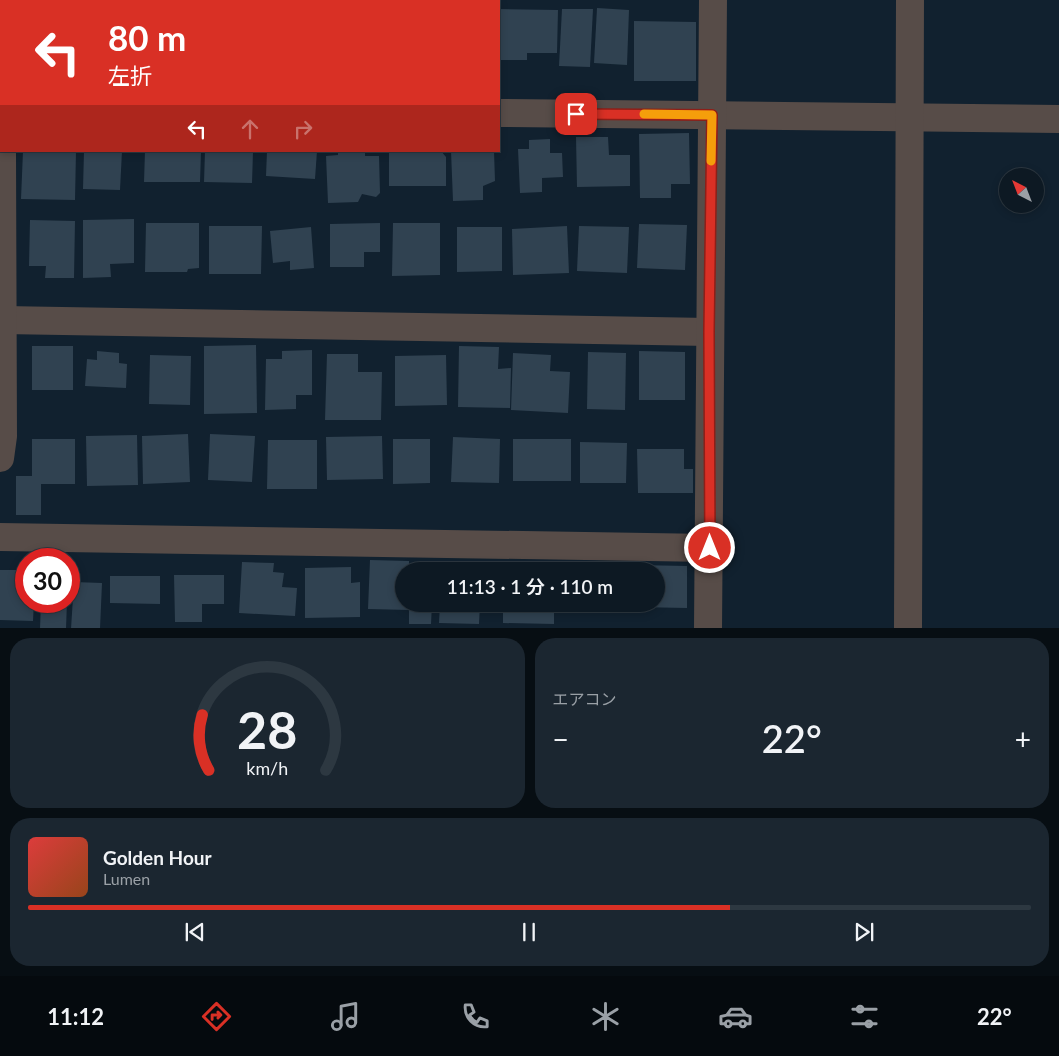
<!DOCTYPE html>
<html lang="ja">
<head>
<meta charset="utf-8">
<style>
	:root { --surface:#0d1923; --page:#1b2630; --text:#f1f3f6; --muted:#9aa0a6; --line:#2d3841; --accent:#d93025 }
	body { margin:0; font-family:Lato,"Noto Sans JP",sans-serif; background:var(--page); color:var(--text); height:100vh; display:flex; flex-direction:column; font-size:19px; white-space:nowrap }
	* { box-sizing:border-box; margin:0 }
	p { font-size:16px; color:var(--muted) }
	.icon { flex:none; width:28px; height:28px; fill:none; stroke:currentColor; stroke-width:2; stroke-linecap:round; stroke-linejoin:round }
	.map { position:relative; height:628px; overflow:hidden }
	.sheet { display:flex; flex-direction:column; gap:10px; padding:10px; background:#070e13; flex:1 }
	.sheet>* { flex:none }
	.hud { position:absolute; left:0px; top:0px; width:500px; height:152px; box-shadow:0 2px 8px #0003,0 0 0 1px var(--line); background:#d93025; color:#fff; overflow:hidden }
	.needle { width:32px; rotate:318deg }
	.tools { position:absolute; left:999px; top:168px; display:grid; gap:10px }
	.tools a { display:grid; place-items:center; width:45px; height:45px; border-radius:50%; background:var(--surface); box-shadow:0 2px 8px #0003,0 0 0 1px var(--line); font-size:25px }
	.speed { position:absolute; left:15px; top:548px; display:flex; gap:10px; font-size:25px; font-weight:700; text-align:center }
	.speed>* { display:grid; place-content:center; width:65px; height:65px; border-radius:50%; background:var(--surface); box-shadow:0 2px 8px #0003,0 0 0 1px var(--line); line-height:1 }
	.speed .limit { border:8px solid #d22; background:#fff; color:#111 }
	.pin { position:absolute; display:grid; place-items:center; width:42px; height:42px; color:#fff; margin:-21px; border-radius:10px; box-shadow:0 2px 8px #0006 }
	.me { position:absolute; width:55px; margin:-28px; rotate:0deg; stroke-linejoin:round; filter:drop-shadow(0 0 4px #0008) }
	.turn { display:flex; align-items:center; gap:18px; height:105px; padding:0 25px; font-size:22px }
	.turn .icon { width:65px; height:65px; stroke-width:2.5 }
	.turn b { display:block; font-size:35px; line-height:42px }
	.lanes { display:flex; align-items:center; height:48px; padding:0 25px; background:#0003; justify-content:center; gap:25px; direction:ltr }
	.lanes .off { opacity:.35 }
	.big { font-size:38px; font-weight:600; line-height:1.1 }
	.sheet .card { flex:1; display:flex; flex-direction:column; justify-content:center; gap:8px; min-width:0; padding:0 18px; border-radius:20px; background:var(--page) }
	.sheet .dial { align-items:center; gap:0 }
	.dial svg { height:130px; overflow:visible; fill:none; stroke:var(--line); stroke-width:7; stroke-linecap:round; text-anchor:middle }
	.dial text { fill:var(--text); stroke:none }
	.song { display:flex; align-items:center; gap:15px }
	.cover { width:60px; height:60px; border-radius:8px; background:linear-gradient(135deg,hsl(0 70% 55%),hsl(20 70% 35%)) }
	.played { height:5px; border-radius:2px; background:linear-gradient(90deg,var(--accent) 70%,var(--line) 70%) }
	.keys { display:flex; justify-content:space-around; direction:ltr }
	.heat { display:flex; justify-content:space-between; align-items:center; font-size:28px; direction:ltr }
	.sheet .tiles { flex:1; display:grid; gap:10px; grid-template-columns:1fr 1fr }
	.card:last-child { grid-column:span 2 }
	.trip { position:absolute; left:395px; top:562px; width:270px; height:50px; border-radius:25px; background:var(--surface); box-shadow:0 2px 8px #0003,0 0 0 1px var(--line); font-weight:600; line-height:50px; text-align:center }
	.tabs { display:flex; height:80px; justify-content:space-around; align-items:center; background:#050a0e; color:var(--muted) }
	.tabs .icon { width:35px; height:35px }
	.tabs .current { color:var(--accent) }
	.tabs b { font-size:22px; color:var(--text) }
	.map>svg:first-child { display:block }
</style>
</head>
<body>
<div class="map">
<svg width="1059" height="629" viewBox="0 0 1059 629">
	<rect width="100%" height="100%" fill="#11212f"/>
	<g fill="#304251">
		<path d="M597,8L629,10L627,65L594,63Z"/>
		<path d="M499,9L558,10L557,53H527V60H499Z"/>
		<path d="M562,9H593L590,67L559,66Z"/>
		<path d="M634,21L696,22V81H634Z"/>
		<path d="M689,133L690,184H671V198H640L639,134Z"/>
		<path d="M576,137H608L609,155H630V186L577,187Z"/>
		<path d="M550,139V153H562L563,177L542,178V192L520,193L518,149H529V140Z"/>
		<path d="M23,151H76L75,200L21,199Z"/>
		<path d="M84,151H122L120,190L83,189Z"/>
		<path d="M145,151H201L200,182H144Z"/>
		<path d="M205,151H253L252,183L204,182Z"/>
		<path d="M267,151H317L315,179L266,176Z"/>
		<path d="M338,151H365V156H379L380,193L376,197L362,194L358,202L328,203L326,156L338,155Z"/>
		<path d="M389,151H441L446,157V186H389Z"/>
		<path d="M451,151H494L495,181L483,186V200L453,201Z"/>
		<path d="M134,219V263L110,264L111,277L83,278V220Z"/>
		<path d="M30,220L75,221L74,278H45L46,266H29Z"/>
		<path d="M146,223H199V268L188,269L187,272H145Z"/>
		<path d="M380,223V252H364V267H330V224Z"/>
		<path d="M393,223H440V275L392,276Z"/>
		<path d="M639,224L687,225L685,270L637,268Z"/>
		<path d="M209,226H262L261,274H209Z"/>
		<path d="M567,226L569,273L513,275L512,229Z"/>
		<path d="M579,226L629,227L627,273L577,271Z"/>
		<path d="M311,227L314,268L290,270V261L273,263L270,231Z"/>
		<path d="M457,227H502V271L457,272Z"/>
		<path d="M256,345L257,413L204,414V346Z"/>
		<rect x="32" y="346" width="41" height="44"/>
		<path d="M459,346L499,347L498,369L511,368L510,408L458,407Z"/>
		<path d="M312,350V395H296V409L265,410L266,359H282V351Z"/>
		<path d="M97,351L119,353V363L127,364L126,388L85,386L87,359L97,360Z"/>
		<path d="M639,351L685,352V400H639Z"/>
		<path d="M588,352L626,353L625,410L587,409Z"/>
		<path d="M513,353L551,355L550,371L570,372L568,413L511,410Z"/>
		<path d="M327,354H358V372H382L381,420H325Z"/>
		<path d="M150,355L191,356L190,405L149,404Z"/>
		<path d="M446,355L447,405L395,406V356Z"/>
		<path d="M188,434L190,482L143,484L142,436Z"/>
		<path d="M210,434L255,436L252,482L208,480Z"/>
		<path d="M137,435L138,485L87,486L86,436Z"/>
		<path d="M382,436L383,479L327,480L326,437Z"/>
		<path d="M453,437L500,439L499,483L451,482Z"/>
		<path d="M32,439H75V484H41V515H16V476H32Z"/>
		<path d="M393,439H430V483L393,484Z"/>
		<rect x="513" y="439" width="58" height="42"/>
		<path d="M268,440H317V489H267Z"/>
		<path d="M580,442L627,443L626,483H580Z"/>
		<path d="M637,449H684V469H693V493H638Z"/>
		<path d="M370,560L409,561V566L420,571H404V604H432L431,624H409V610L368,609Z"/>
		<path d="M242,562L274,563L273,572L284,573L282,587L297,588L295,616L239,613Z"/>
		<path d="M603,563L604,571H567V564Z"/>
		<path d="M636,565L687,566V608L636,607V604H656V571H636Z"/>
		<path d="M351,567V583L360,582V617L305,618V568Z"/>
		<path d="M0,570H26V601H34L33,621L0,620Z"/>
		<path d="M174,575H224V604H202V622H175Z"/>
		<path d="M110,576H160V604L110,603Z"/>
		<path d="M74,582L102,583L100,629H71Z"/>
		<path d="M41,601H67L66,629H40Z"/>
		<path d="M440,604H480L479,624L439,623Z"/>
		<path d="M503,604H554V624L503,623Z"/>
		<path d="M587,604H613V609H588Z"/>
	</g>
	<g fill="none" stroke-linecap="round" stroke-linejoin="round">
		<g stroke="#574c48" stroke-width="28">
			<path d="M4,1V0"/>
			<path d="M499,113L1059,119"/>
			<path d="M3,320L709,332"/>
			<path d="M0,458L3,436L2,151"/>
			<path d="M0,537L710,548"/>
			<path d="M708,629L713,0"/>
			<path d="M908,629L910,0"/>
		</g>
	</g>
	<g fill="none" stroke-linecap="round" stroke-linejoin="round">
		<defs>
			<path id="route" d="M576,114L712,115L709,332L710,548"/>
		</defs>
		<use href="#route" stroke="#8d1f18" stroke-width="12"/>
		<use href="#route" stroke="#d93025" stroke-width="9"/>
		<path stroke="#f59e0b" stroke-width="9" d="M644,114L712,115L711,161"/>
	</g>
</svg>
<div class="tools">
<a><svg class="needle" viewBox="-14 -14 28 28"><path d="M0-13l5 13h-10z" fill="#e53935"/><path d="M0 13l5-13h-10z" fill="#9aa0a6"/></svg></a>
</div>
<div class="speed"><div class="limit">30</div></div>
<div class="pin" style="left:576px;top:114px;background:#d93025"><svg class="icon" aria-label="arrive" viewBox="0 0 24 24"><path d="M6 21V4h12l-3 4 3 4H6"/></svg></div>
<svg class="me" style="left:710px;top:548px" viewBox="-20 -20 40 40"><circle r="17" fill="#d93025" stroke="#fff" stroke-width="3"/><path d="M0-11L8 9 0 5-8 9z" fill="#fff"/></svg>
<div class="trip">11:13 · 1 分 · 110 m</div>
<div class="hud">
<div class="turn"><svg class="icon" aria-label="left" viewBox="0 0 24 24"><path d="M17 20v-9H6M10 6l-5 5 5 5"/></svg><div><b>80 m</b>左折</div></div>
<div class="lanes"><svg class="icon" aria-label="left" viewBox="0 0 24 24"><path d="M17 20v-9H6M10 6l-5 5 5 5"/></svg><svg class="icon off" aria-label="ahead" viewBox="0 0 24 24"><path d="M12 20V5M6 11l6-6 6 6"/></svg><svg class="icon off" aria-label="right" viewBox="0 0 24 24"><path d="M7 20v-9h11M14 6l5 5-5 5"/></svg></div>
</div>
</div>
<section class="sheet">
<div class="tiles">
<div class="card dial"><svg viewBox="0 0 100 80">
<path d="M14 69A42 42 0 1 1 86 69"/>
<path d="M14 69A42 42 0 0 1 10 35" stroke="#d93025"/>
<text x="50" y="56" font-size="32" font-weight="700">28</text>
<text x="50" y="72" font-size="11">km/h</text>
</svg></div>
<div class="card"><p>エアコン</p>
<div class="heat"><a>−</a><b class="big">22°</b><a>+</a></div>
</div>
<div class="card">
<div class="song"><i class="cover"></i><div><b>Golden Hour</b><p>Lumen</p></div></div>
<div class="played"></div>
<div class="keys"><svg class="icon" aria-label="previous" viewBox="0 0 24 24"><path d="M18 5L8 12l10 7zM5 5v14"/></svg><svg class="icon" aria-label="pause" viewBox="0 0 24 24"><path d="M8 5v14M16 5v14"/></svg><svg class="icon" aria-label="next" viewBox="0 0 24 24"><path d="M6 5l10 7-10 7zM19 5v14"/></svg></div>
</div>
</div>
</section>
<nav class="tabs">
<b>11:12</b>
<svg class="icon current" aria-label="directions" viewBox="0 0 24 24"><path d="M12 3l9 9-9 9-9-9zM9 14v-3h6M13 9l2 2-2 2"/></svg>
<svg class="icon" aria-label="music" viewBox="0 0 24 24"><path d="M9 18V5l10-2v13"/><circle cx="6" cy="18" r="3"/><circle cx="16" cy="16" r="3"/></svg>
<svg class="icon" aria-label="phone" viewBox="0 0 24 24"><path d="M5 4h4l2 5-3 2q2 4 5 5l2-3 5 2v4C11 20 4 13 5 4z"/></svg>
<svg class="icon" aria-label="climate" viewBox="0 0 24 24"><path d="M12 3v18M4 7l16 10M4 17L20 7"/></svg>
<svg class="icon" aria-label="car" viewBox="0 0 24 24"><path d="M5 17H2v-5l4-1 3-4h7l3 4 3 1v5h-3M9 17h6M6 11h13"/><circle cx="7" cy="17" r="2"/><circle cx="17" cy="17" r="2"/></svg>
<svg class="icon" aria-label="filters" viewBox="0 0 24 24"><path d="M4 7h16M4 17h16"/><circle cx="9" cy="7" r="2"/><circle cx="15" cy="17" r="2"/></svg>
<b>22°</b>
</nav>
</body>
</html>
